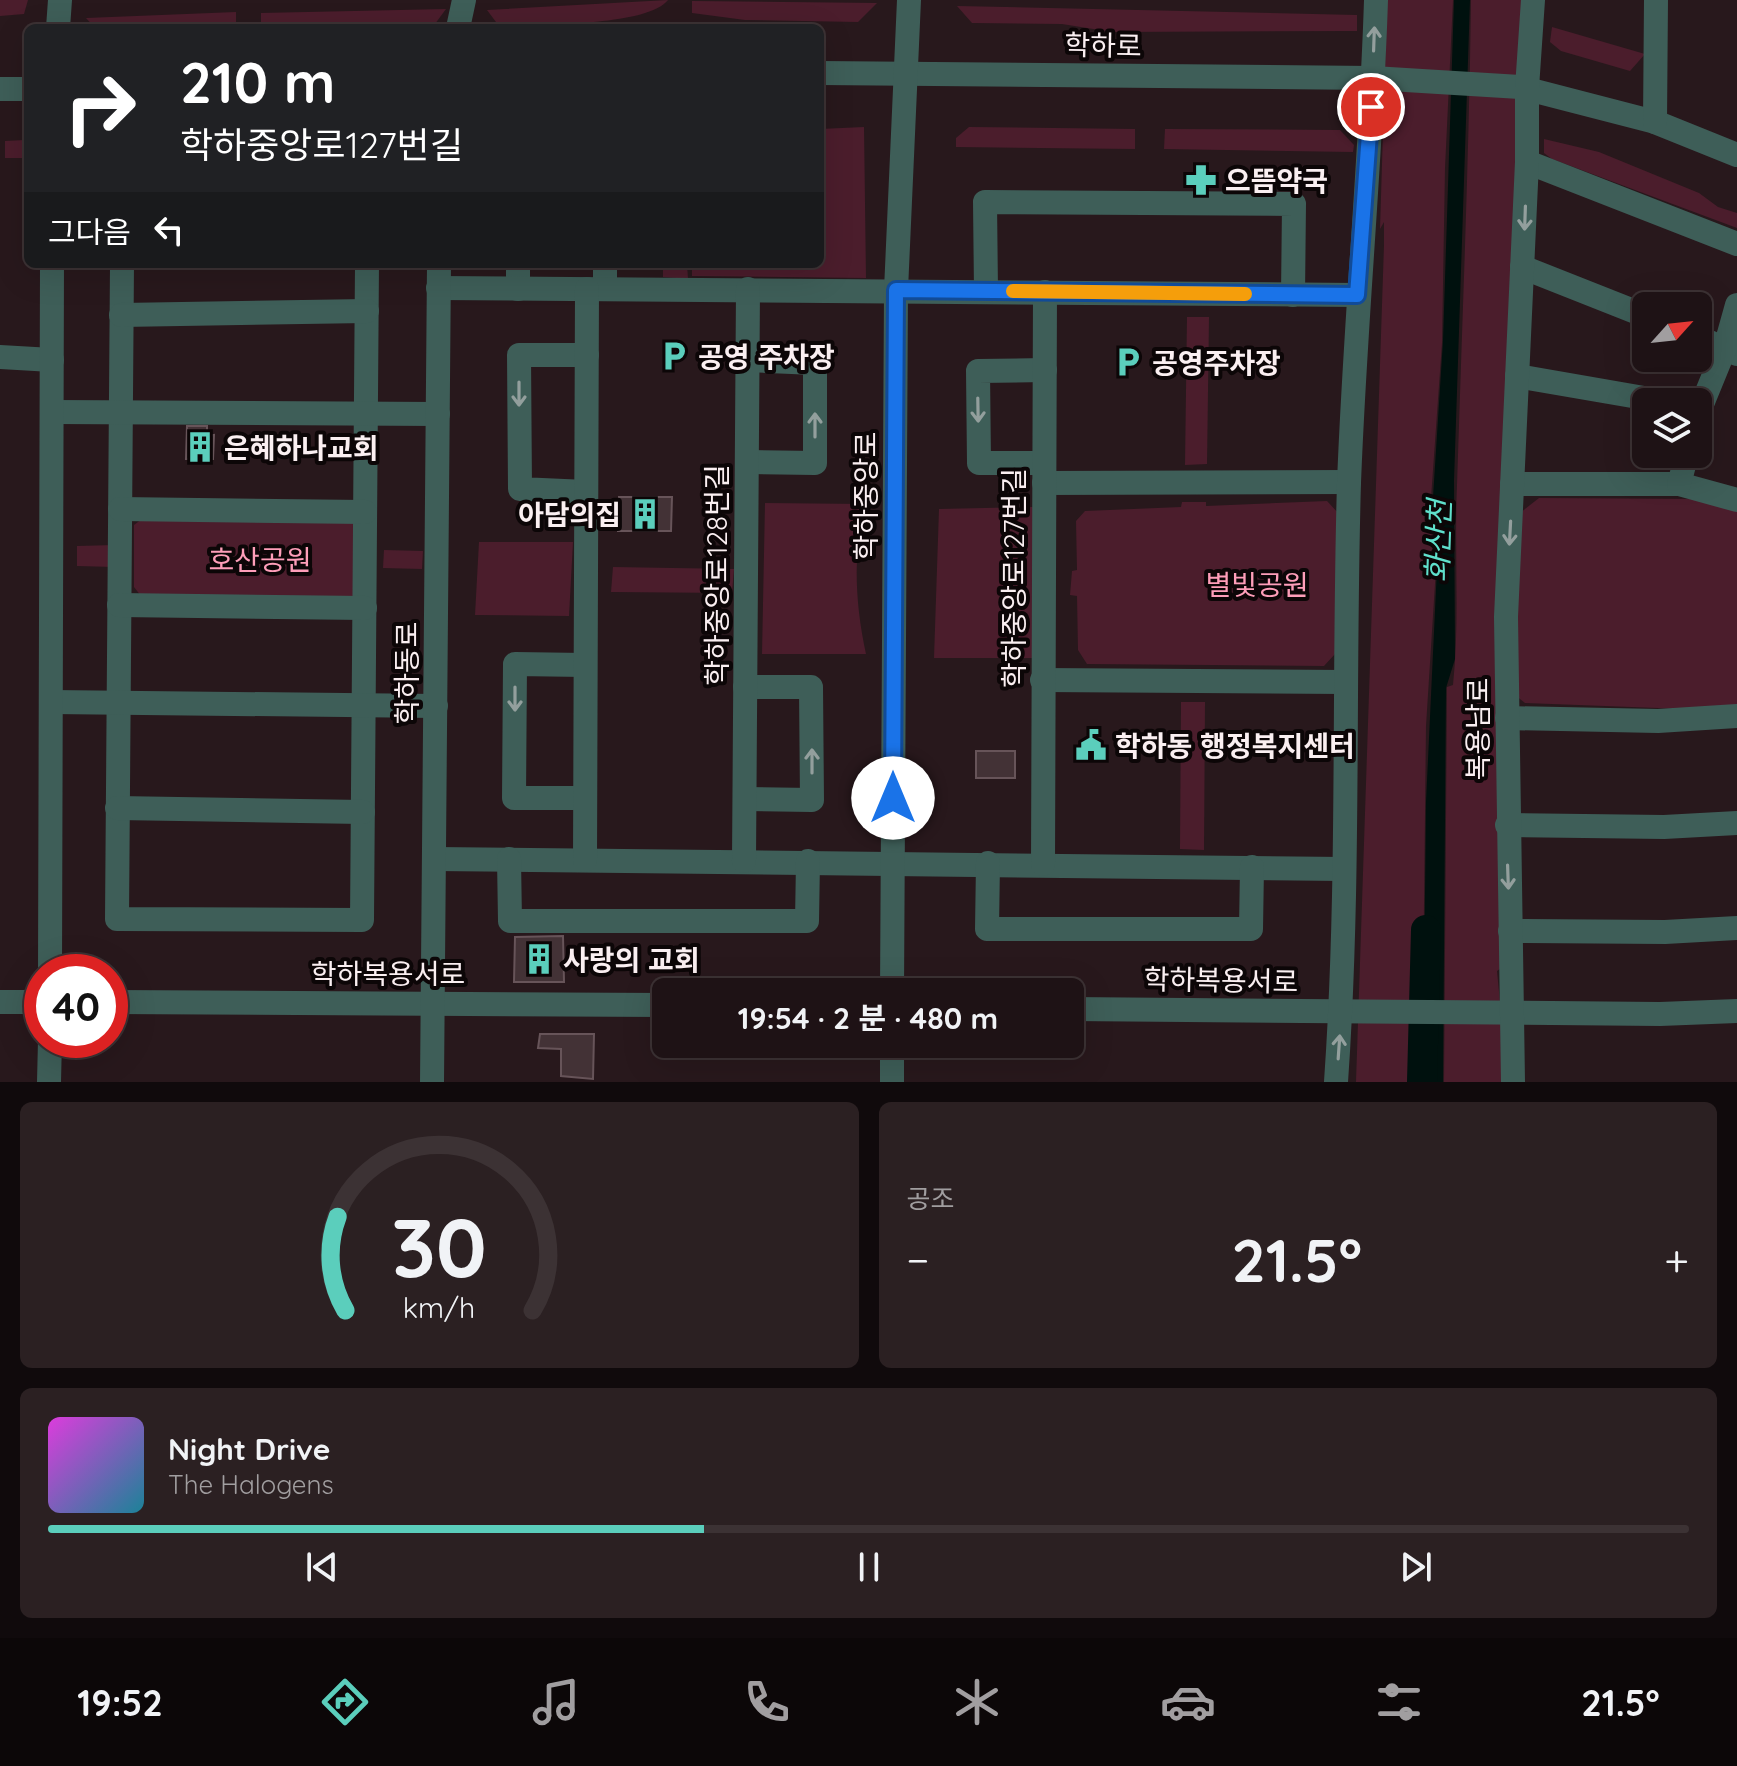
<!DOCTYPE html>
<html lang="ko">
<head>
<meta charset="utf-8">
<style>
	:root { --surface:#1e1215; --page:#2b2022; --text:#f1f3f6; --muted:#a19ea0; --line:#3c3234; --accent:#5bcebc }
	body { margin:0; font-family:Quicksand,"Noto Sans KR",sans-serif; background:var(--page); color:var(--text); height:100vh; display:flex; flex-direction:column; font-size:30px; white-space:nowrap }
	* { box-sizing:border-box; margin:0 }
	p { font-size:26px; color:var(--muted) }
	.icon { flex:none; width:44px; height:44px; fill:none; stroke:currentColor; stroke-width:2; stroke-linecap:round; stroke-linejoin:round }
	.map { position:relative; height:1082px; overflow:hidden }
	.panel { display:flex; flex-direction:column; gap:20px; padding:20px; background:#100a0c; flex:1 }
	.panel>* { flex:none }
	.top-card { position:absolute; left:24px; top:24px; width:800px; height:244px; border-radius:12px; box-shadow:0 8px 32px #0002,0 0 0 2px var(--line); background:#202124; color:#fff; overflow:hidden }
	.needle { width:52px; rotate:63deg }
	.tools { position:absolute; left:1632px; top:292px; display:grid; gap:16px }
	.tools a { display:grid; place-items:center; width:80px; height:80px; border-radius:12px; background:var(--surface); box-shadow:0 8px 32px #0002,0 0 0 2px var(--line); font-size:40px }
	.speed { position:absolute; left:24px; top:954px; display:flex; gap:16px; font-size:40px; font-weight:700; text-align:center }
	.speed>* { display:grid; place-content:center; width:104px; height:104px; border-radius:50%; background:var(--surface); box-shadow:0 8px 32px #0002,0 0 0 2px var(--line); line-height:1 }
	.speed .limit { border:12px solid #d22; background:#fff; color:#111 }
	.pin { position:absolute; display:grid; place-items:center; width:68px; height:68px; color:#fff; margin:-34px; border:4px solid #fff; border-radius:50%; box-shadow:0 2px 8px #0007 }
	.me { position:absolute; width:88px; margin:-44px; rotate:0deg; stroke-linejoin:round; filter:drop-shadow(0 0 6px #0008) }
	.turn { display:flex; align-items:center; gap:28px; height:168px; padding:0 24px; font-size:36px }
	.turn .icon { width:104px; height:104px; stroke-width:2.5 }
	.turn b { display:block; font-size:56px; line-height:68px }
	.then { display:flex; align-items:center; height:76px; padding:0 24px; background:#0003; gap:16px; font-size:30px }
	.big { font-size:60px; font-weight:700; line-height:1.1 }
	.panel .tile { flex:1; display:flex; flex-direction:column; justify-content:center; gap:12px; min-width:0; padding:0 28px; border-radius:12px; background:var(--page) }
	.panel .dial { align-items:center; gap:0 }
	.dial svg { height:208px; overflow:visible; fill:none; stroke:var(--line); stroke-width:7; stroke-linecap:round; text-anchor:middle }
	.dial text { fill:var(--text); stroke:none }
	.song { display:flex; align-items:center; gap:24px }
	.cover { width:96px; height:96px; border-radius:12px; background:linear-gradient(135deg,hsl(300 70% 55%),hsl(190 70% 35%)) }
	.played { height:8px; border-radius:4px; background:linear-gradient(90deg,var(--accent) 40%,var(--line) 40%) }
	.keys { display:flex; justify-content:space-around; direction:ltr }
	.heat { display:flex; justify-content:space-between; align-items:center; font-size:44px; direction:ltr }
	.panel .tiles { flex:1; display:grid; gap:20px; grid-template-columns:1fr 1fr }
	.tile:last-child { grid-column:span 2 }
	.trip { position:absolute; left:652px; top:978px; width:432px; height:80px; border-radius:12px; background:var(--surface); box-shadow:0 8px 32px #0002,0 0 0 2px var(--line); font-weight:700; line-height:80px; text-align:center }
	.tab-bar { display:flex; height:128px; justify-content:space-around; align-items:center; background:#0c0708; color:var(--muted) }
	.tab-bar .icon { width:56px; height:56px }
	.tab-bar .active { color:var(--accent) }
	.tab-bar b { font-size:36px; color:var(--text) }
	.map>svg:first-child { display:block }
</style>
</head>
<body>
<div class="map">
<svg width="1737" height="1082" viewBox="0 0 1737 1082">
	<rect width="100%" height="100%" fill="#28181c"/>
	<g fill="#4b1d2c">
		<path d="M0,0H28L24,14L0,16Z"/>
		<path d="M668,0C646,27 536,24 499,26L487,10Z"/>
		<path d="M1387,0H1453L1445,168L1442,343L1431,498L1436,568L1426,726L1422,1082H1356L1384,245V222L1380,229Z"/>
		<path d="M1471,0H1525L1501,968L1497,971L1505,1054L1503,1082H1444L1447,687L1453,685C1460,619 1454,552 1457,485C1462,324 1469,162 1471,0Z"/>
		<path d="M692,1L877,3L858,22L745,20L692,13Z"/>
		<path d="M957,6L1357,15V31L1112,32L1062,24L972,23Z"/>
		<path d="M446,9L432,28H261V13Z"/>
		<path d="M236,12V28H95L86,18Z"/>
		<path d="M1552,27L1645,54L1630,71L1561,51L1550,42Z"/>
		<path d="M864,127L866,278L692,276V264H820V129Z"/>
		<path d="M969,127L1135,129V149L956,147V138Z"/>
		<path d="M1165,129L1340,130L1354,145L1353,152L1164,149Z"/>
		<path d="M1544,139L1599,152L1699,193L1718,207L1737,213V228L1552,159L1544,153Z"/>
		<path d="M25,140L28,158H5V141Z"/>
		<path d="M663,264H687L688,279L663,277Z"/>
		<path d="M1187,317H1209L1207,464L1185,465Z"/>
		<path d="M1539,498L1702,499L1737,510V711L1525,703L1515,695L1520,513Z"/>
		<path d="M1327,501L1340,515L1335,654L1324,666L1087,664L1078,650L1077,596L1070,595L1072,571L1077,570L1076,521L1085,511L1181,507L1182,502H1206V506Z"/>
		<path d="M765,503L864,504C853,555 855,603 866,654H762Z"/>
		<path d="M1033,507L1035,658H934L939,509Z"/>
		<path d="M142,519H353L363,530L355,601L141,596L134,587V525Z"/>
		<path d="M479,542H573L569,616L475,615Z"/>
		<path d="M115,545L114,567L77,566V546Z"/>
		<path d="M384,550L423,551L422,569L383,568Z"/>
		<path d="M613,567L734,569L732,593L611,592Z"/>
		<path d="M1181,702H1205L1204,850L1180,849Z"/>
	</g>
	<path fill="#00110e" d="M1454,0H1470L1454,481L1455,659L1446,688L1443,1082H1423L1426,802L1437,568L1433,497L1443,341Z"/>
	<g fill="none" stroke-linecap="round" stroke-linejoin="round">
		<path stroke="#00110e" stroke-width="30" d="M1422,1082L1426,930"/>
	</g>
	<g fill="#433236" stroke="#675459" stroke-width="2">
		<path d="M187,426H207V436L214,435L213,459H186Z"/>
		<path d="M619,497H672L671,531H618Z"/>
		<rect x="976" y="751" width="39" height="27"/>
		<path d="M563,936L564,982H514L515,937Z"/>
		<path d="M540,1034H594L593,1079L561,1076V1049L538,1048Z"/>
	</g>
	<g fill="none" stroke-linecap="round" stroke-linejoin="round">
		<g stroke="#3e5e58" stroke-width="24">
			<path d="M58,28L60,0"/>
			<path d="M458,28L464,0"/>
			<path d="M820,73L1373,78L1520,87L1655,122L1737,155"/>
			<path d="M0,89H28"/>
			<path d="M1655,122L1656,0"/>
			<path d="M1527,162L1737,244"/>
			<path d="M122,264L117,919L362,920L367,264"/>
			<path d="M518,264V289"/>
			<path d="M605,264V289"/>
			<path d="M1522,267L1646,316"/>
			<path d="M438,288L1357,295"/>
			<path d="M986,291L985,202L1294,204L1293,295"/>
			<path d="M121,315L367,311"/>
			<path d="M1698,337L1737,354"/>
			<path d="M0,357L52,360"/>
			<path d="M1517,376L1667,402"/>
			<path d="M52,412L438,414"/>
			<path d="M1698,414L1725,348L1737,305"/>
			<path d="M747,462L815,463V363L747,360"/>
			<path d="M1044,463H979L978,371L1045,370"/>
			<path d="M1044,483L1349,482"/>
			<path d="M1512,484H1679L1737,500"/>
			<path d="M1679,484L1687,454"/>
			<path d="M586,492L520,489L519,355H587"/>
			<path d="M120,509L365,512"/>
			<path d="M119,605L365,608"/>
			<path d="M1042,680L1344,682"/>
			<path d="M51,702L436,706"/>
			<path d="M1507,718L1658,721L1737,716"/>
			<path d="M585,798H514L515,664L585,665"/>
			<path d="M745,799L812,800L811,687H745"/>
			<path d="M117,808L363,812"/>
			<path d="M1507,825L1664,827L1737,823"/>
			<path d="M435,859L1344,869"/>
			<path d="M509,859L510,921H807L808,861"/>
			<path d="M585,860L587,289"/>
			<path d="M744,861L748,289"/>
			<path d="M988,863L987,929H1251L1252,867"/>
			<path d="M1043,864L1045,292"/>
			<path d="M1510,931L1665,932L1737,928"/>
			<path d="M50,972L52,264"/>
			<path d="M892,992L896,290L909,0"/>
			<path d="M0,1002H42"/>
			<path d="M110,1002L666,1005"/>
			<path d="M1070,1009L1660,1014L1737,1011"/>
			<path d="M49,1082L50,1040"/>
			<path d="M432,1082L439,264"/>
			<path d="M892,1082V1044"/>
			<path d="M1336,1082C1350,883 1343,683 1349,483C1355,322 1371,161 1376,0"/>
			<path d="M1513,1082L1506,617L1527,162V88L1533,0"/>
		</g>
	</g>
	<defs><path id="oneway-shaft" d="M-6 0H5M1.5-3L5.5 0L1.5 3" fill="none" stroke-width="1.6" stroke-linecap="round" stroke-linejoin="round" transform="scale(2)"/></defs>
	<g stroke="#939f9d">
		<use href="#oneway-shaft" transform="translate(1374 39) rotate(-88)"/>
		<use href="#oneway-shaft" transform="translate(1525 218) rotate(92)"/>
		<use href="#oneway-shaft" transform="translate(519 394) rotate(90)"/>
		<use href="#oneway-shaft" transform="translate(978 410) rotate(89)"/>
		<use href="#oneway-shaft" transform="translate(815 425) rotate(-90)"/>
		<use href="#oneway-shaft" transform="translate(1510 533) rotate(93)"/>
		<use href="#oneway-shaft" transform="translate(515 699) rotate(90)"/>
		<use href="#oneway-shaft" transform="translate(812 761) rotate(-90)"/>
		<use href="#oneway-shaft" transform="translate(1508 877) rotate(88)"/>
		<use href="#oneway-shaft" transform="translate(1339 1047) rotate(-86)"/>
	</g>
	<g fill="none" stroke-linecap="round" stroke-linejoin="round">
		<defs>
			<path id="route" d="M893,798L896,290L1357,295L1371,107"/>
		</defs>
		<use href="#route" stroke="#114b97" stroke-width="20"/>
		<use href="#route" stroke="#1a73e8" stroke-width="14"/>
		<path stroke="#f59e0b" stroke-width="14" d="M1013,291L1245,294"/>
	</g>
	<defs>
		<symbol id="pharmacy-bare" viewBox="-9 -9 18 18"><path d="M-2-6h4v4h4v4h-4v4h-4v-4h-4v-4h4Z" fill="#5bcebc" stroke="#0c0607" stroke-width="2.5" paint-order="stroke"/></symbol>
		<symbol id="parking-bare" viewBox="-9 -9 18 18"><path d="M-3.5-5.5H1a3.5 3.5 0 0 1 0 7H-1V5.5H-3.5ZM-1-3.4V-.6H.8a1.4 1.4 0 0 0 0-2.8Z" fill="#5bcebc" stroke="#0c0607" stroke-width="2.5" paint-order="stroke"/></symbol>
		<symbol id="building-bare" viewBox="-9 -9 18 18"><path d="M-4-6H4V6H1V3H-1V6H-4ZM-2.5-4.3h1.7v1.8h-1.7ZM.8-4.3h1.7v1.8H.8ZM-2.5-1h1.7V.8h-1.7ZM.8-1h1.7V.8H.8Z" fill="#5bcebc" stroke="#0c0607" stroke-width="2.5" paint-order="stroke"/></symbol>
		<symbol id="civic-bare" viewBox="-9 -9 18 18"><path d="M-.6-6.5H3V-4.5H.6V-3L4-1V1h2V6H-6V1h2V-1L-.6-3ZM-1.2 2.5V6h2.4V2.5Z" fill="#5bcebc" stroke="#0c0607" stroke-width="2.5" paint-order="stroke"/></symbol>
	</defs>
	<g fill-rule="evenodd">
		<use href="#pharmacy-bare" x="1179" y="158" width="44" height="44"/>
		<use href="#parking-bare" x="652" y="334" width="44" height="44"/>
		<use href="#parking-bare" x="1106" y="340" width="44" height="44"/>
		<use href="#building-bare" x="178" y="425" width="44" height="44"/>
		<use href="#building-bare" x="623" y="492" width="44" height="44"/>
		<use href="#civic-bare" x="1069" y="723" width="44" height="44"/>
		<use href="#building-bare" x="517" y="937" width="44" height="44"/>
	</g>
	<g text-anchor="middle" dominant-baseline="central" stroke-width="8" stroke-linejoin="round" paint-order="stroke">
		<g font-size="28" fill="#faeff1" stroke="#0c0607">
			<text transform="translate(1103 45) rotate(1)">학하로</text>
			<text transform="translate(865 496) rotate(-90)">학하중앙로</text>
			<text transform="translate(716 575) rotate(-90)">학하중앙로128번길</text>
			<text transform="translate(1013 578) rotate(-90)">학하중앙로127번길</text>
			<text transform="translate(406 673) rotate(-90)">학하동로</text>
			<text transform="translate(1477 729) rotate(-90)">복용남로</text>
			<text x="388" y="973">학하복용서로</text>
			<text transform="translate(1221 980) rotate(1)">학하복용서로</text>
		</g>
		<g font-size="28" font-weight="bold" fill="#faeff1" stroke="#0c0607" text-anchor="start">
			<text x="1225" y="180">으뜸약국</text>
			<text x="698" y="356">공영 주차장</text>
			<text x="1152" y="362">공영주차장</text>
			<text x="224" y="447">은혜하나교회</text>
			<text x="621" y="514" text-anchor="end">아담의집</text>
			<text x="1115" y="745">학하동 행정복지센터</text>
			<text x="563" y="959">사랑의 교회</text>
		</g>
		<g font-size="28" fill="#fe9eb9" stroke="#0c0607">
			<text x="260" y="559">호산공원</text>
			<text x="1257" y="584">별빛공원</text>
		</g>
		<g font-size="30" font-style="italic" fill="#5fe0cc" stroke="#0c0607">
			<text transform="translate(1438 541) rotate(-88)">화산천</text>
		</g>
	</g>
</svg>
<div class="tools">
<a><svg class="needle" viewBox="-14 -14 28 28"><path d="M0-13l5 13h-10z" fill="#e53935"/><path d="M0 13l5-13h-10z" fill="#a19ea0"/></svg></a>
<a><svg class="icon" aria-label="layers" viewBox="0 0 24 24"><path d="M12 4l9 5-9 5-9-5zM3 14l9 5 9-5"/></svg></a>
</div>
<div class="speed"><div class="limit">40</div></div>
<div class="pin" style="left:1371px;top:107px;background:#d93025"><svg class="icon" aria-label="arrive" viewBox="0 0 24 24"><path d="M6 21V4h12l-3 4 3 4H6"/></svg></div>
<svg class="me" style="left:893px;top:798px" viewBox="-20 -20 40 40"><circle r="19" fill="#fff"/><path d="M0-13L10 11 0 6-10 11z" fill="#1a73e8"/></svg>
<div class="trip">19:54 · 2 분 · 480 m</div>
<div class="top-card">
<div class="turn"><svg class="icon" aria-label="right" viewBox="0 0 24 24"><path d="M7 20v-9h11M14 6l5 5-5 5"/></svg><div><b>210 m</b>학하중앙로127번길</div></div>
<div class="then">그다음<svg class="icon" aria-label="left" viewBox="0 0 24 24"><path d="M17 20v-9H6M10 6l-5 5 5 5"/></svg></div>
</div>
</div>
<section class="panel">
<div class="tiles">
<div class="tile dial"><svg viewBox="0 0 100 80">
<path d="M14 69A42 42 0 1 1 86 69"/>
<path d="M14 69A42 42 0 0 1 11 33" stroke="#5bcebc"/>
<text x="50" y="56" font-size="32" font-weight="700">30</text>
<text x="50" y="72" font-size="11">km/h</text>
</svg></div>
<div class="tile"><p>공조</p>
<div class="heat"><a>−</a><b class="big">21.5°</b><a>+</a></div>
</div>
<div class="tile">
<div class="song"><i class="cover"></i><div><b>Night Drive</b><p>The Halogens</p></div></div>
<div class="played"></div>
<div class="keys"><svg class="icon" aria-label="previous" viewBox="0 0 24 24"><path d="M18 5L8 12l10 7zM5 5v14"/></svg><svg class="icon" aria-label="pause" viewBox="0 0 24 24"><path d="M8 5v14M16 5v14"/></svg><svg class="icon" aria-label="next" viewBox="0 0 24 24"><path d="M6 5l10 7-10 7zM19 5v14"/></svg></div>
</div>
</div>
</section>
<nav class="tab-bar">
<b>19:52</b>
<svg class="icon active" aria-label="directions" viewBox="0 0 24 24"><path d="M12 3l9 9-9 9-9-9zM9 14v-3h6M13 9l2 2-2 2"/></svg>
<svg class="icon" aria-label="music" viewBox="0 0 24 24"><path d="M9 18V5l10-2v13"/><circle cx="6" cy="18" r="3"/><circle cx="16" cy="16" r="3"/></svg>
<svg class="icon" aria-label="phone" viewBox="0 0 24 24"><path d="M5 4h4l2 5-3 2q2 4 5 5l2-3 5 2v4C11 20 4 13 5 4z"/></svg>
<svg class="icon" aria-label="climate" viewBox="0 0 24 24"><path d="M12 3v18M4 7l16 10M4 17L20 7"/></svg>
<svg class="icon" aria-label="car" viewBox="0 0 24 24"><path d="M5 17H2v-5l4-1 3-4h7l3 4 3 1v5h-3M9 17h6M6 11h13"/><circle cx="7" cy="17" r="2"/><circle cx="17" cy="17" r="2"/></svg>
<svg class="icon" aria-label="filters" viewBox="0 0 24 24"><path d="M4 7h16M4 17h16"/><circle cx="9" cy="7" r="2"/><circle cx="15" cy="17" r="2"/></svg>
<b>21.5°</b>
</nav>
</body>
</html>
